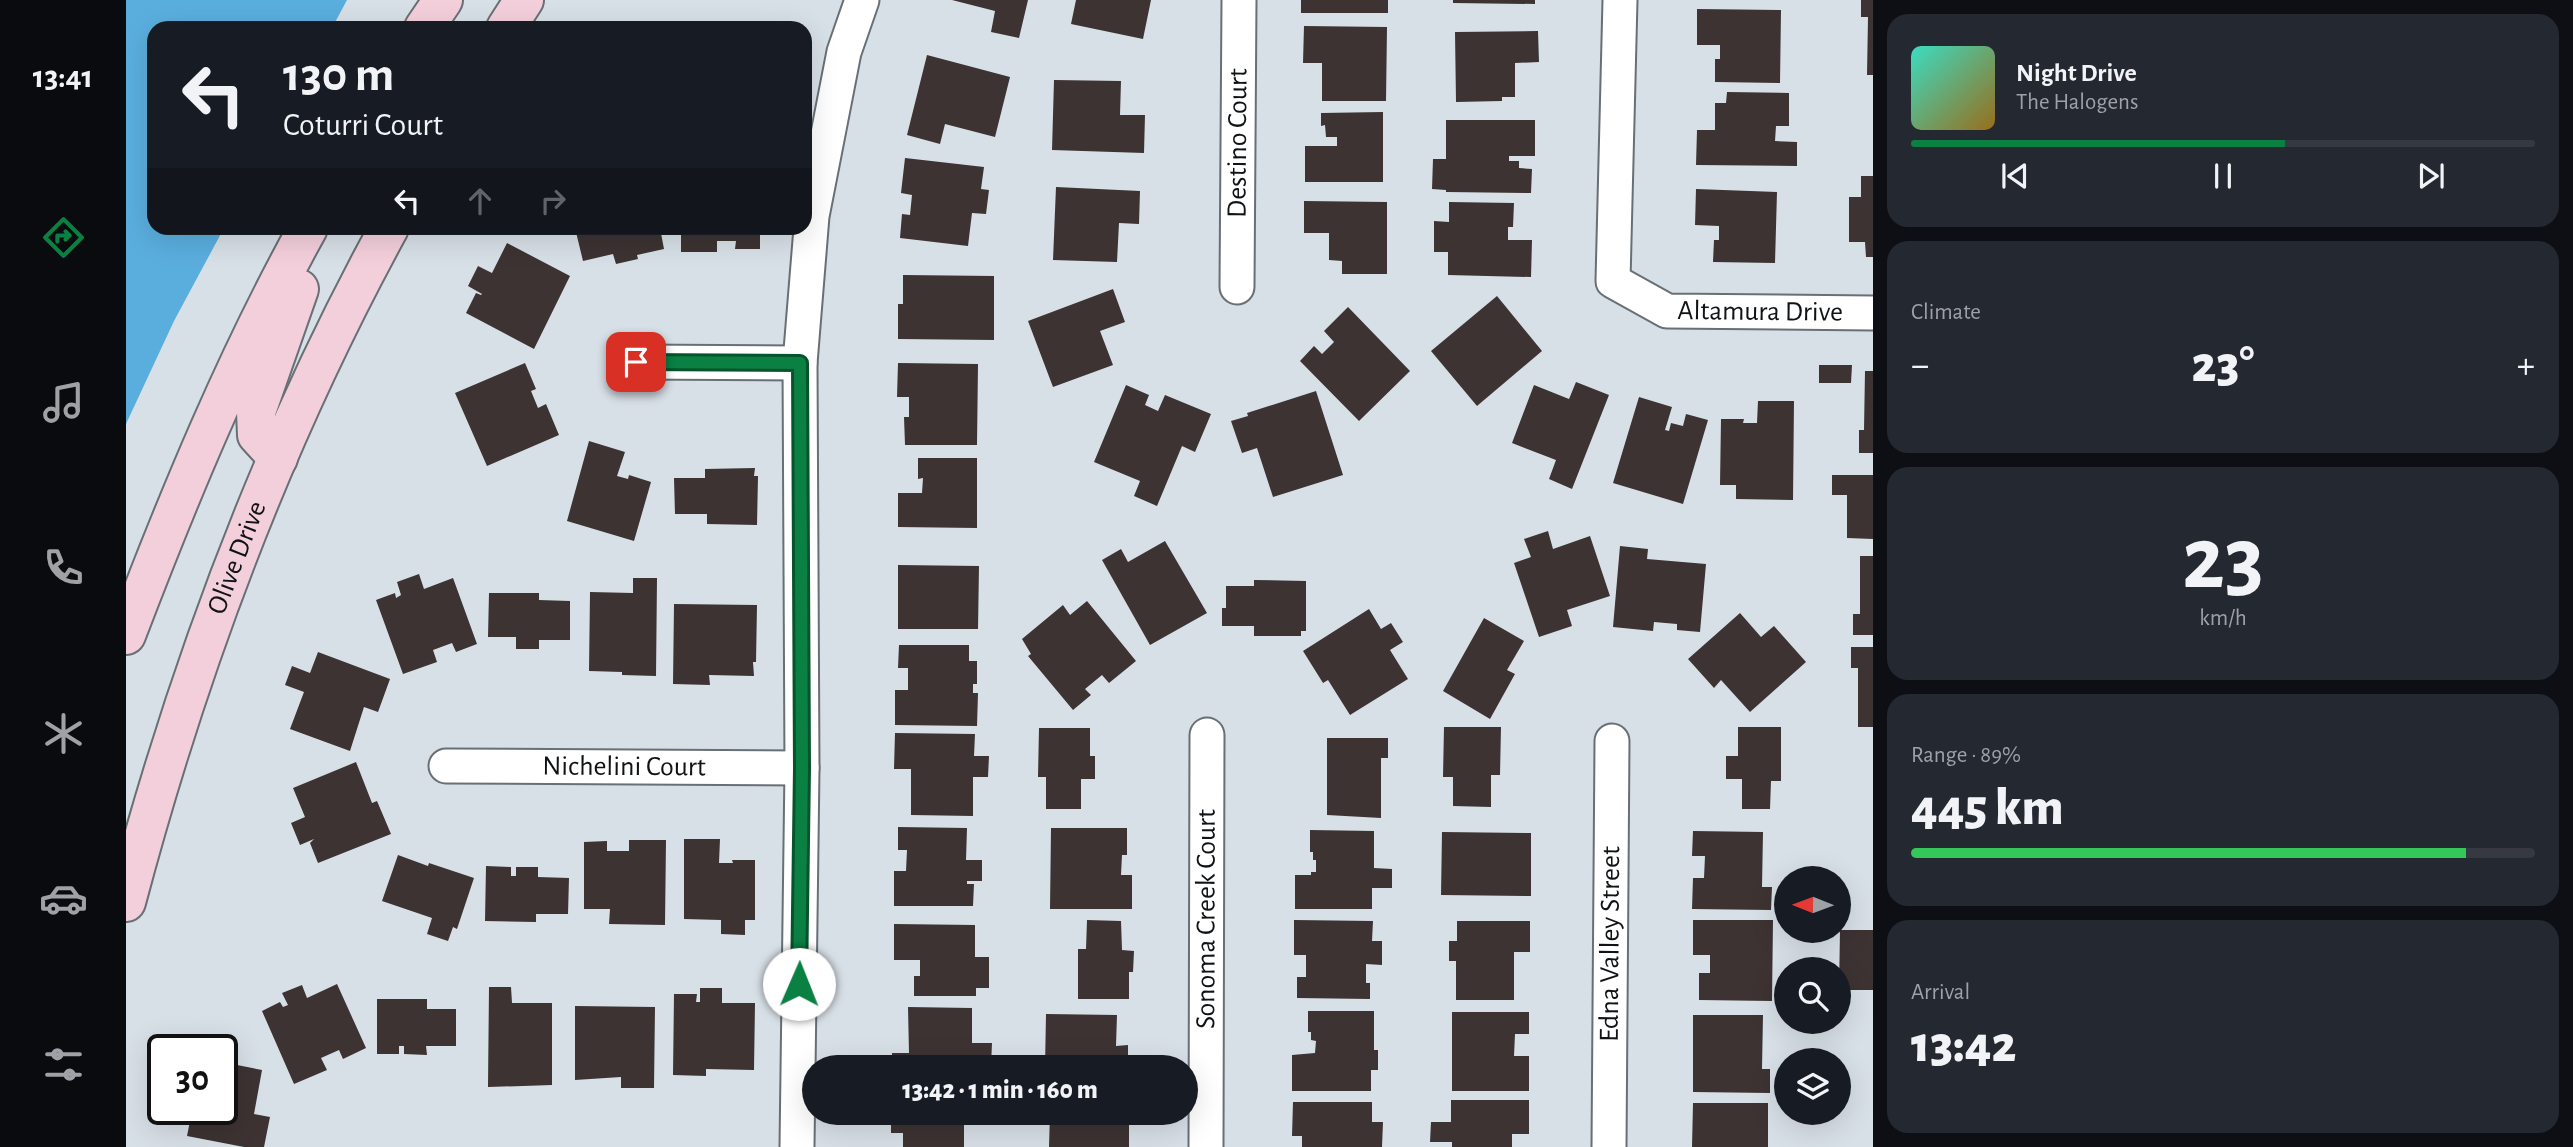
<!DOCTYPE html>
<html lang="en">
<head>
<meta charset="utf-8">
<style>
	:root { --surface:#171b24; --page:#242831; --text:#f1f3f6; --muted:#9ea1a6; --line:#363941; --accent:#0b8043 }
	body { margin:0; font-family:"Alegreya Sans",sans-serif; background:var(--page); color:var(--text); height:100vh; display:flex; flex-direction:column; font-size:26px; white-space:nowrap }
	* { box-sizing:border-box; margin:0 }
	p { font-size:23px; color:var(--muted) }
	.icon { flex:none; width:38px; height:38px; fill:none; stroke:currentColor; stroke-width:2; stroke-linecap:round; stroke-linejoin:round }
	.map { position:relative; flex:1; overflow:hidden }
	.sheet { display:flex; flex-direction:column; gap:14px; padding:14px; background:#0d0f14; width:700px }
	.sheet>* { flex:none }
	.guide { position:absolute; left:21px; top:21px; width:665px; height:214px; border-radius:21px; box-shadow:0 7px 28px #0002; background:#171b24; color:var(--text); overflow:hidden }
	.needle { width:46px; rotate:271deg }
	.tools { position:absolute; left:1648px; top:866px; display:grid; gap:14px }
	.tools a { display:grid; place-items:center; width:77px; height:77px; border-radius:50%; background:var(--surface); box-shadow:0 7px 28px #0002; font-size:35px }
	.speed { position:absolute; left:21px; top:1034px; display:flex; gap:14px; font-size:35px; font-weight:700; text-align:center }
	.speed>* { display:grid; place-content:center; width:91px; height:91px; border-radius:50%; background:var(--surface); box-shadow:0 7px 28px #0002; line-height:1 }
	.speed .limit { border:4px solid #111; border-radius:10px; background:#fff; color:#111 }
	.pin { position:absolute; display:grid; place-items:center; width:60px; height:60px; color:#fff; margin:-30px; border-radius:14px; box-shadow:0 4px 10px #0006 }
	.me { position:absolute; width:77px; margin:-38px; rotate:1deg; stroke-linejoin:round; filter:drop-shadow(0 0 5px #0008) }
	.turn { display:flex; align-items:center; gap:24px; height:147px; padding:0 21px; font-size:32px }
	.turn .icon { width:91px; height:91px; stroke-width:2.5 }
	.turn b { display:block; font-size:49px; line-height:60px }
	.lanes { display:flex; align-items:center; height:66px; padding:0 21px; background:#0003; justify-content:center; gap:35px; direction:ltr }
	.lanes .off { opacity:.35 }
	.big { font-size:52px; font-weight:800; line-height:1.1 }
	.sheet .widget { flex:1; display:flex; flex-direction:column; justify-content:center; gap:10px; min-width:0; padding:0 24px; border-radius:21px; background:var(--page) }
	.sheet .dial { align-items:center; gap:0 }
	.dial b { font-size:91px; line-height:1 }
	.song { display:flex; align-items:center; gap:21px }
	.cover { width:84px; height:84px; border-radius:10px; background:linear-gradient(135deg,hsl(170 70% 55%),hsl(40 70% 35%)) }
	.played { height:7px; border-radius:4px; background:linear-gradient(90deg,var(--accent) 60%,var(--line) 60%) }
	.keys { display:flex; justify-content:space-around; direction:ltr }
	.heat { display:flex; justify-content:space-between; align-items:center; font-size:38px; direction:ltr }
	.charge { height:10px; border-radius:5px; background:linear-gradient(90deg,#34c759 89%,var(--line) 0) }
	.trip { position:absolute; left:676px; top:1055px; width:396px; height:70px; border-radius:35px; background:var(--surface); box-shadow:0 7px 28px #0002; font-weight:800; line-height:70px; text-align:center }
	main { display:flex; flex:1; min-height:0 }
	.tab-bar { display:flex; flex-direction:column; width:126px; justify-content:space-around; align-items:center; background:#090b0e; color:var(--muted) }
	.tab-bar .icon { width:49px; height:49px }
	.tab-bar .current { color:var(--accent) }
	.tab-bar b { font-size:32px; color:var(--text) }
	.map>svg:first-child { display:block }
</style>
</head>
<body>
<main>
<nav class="tab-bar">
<b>13:41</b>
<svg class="icon current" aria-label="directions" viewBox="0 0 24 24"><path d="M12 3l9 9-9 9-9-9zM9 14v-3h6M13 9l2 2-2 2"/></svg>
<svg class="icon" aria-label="music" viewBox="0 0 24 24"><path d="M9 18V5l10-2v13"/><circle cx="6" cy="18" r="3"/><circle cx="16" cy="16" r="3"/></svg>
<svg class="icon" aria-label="phone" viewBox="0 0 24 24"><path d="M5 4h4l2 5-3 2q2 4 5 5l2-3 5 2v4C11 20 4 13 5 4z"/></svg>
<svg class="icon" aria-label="climate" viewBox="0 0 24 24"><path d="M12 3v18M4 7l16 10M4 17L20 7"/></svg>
<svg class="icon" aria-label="car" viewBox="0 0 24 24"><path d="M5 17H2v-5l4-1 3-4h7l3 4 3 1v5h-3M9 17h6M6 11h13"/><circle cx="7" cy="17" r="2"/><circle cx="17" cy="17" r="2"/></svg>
<svg class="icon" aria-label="filters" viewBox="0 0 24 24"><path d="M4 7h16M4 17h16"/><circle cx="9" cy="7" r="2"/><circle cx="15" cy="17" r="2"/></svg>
</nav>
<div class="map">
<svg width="1747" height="1147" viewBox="0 0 1747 1147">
	<rect width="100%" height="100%" fill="#d8e0e7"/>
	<path fill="#5aaede" d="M0,0H221L206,28H28V228H98L48,321L0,424Z"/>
	<g fill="#3c3332">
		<path d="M826,0H902L893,38L865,32L869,11Z"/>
		<path d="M950,0H1025L1017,39L945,24Z"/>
		<rect x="1175" y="0" width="87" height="13"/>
		<path d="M1327,0H1409V4L1327,3Z"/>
		<path d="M1735,0H1747V75H1741L1742,17H1735Z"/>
		<path d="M1571,9L1655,10L1654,83L1589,82V59H1594V45H1571Z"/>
		<path d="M1178,26L1261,27L1260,101H1196V63H1177Z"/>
		<path d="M1412,31L1413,62L1389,63V97H1376V101L1330,102L1329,32Z"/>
		<path d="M801,55L884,77L869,137L819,124L814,144L781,135Z"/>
		<path d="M928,80L995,81L994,115H1019L1018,153L926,150Z"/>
		<path d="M1601,92L1663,93V126H1650L1649,141L1671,142V166L1570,165L1571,130H1589V103H1600Z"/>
		<path d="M1257,112V182H1179V146H1211V137H1200L1199,125L1195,126V113Z"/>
		<path d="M1320,120H1409V156H1383V161H1393V168L1406,169L1405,193L1320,192V190L1306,189L1307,159H1320Z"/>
		<path d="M779,158L858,167L855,189L863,190L860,214L846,213L842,246L774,238L776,214L784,215L786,195L775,193Z"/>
		<path d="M1735,176H1747V257H1740L1739,242H1723V197H1735Z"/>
		<path d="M930,187L1014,191L1013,224L993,223L991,262L927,260Z"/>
		<path d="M1570,189L1651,192L1649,263L1587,262L1588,240H1593V226L1569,225Z"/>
		<path d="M1178,201L1261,202V274H1216V261L1203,260V233H1178Z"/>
		<path d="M1323,202L1388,203L1387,227H1382V240H1406L1405,277L1322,275V252H1308V221L1323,222Z"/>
		<path d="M449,228H534L538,249L511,255L512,259L490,264L487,254L457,261Z"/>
		<path d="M555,228H634V249H609L610,241H591V252H555Z"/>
		<path d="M381,243L444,276L408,349L340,313L350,293L355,295L356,294L342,286L352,266L366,273Z"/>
		<path d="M777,275L868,276V340L772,339V304H777Z"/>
		<path d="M987,289L999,322L974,331L987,365L927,387L902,321Z"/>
		<path d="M1371,296L1416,351L1351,406L1305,351Z"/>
		<path d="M1222,307L1284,371L1233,421L1174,361L1188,346L1196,354L1208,342L1198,331Z"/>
		<path d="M399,363L410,389L405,391L412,408L420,404L433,435L361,466L329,393Z"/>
		<path d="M772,363L852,364L851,445H779L778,417H783V397H771Z"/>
		<path d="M1693,365H1726L1725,383H1693Z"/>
		<path d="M1739,371H1747V453H1733V430H1738Z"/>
		<path d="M1450,382L1483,395L1446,489L1423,479L1430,460L1386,443L1408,385L1443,399Z"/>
		<path d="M1000,385L1023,395L1019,405L1032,411L1039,395L1085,414L1069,452L1056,446L1031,506L1008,496L1014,481L968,462Z"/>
		<path d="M1190,391L1217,475L1147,497L1131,448L1116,453L1105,421L1122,416L1121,413Z"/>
		<path d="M1513,397L1546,407L1539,430L1543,431L1545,423L1557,426L1560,414L1582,420L1557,504L1487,483Z"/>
		<path d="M1632,401H1668L1667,500L1610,499V485H1594L1595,419H1618L1617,423H1631Z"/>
		<path d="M463,441L499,452L491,476L502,479L503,475L525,482L508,541L441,521Z"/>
		<path d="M792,458H851V528L772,527V493H796L797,478L792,479Z"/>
		<path d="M629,468L628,476H632L631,525L581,524V514H549L548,478H579V469Z"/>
		<path d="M1706,475H1747V539L1721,538V495H1706Z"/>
		<path d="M1422,531L1427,549L1464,536L1484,596L1441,610L1446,626L1413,637L1388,563L1405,557L1398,539Z"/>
		<path d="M1039,541L1081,613L1024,645L976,560L995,549L1002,562Z"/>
		<path d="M1494,546L1522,549L1521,559L1580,564L1574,632L1551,630V624L1528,622L1527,631L1487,627Z"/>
		<path d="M1734,556H1747V635H1727V614H1734Z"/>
		<path d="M772,565L853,566L852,629H772Z"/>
		<path d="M293,574L298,589L327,578L351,644L330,652L326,643L307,650L311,662L277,674L250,600L269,593L270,598L275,595L271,582Z"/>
		<path d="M507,578H531L530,676L496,675V672L463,671L464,592L507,593Z"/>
		<path d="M1128,580L1180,581V631H1175V636H1128V626H1096V608H1100V586H1128Z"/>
		<path d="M363,593H413V600L444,601V640H413V649H390V637H362Z"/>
		<path d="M961,601L1010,661L983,683L976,675L959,689L965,695L947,710L902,656L905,654L896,639L937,605L944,615Z"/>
		<path d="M548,604L631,605L630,662H627L628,676L583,675L584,685L547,684Z"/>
		<path d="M1243,609L1255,629L1265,623L1277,642L1264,650L1282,679L1224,715L1202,680L1197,683L1177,651Z"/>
		<path d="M1614,613L1635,637L1648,626L1680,662L1624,712L1595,680L1588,688L1562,659Z"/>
		<path d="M1358,618L1398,641L1381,670L1389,674L1364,719L1317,691Z"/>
		<path d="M773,645H843V661H851V684H847V693H852L851,726L769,725V690H782V668H772Z"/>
		<path d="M1725,647H1747V727H1732V668H1725Z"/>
		<path d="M192,652L264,679L252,712L238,707L224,751L164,729L178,692L159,685L166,666L184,673Z"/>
		<path d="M1318,727H1375L1374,775H1365V807L1327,806V777H1317Z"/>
		<path d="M1612,727H1655V781H1645L1644,809H1616V779H1600V756H1612Z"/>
		<path d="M913,728H964V756H969V779H955V809H920V777H912Z"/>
		<path d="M769,733L849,734L848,756H863L862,777H847V816L785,815V769H768Z"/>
		<path d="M1201,738H1262V758H1255V818L1201,815Z"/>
		<path d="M230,762L246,803L251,801L265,834L192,863L184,843L188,839L174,845L165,823L179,817L167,788Z"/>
		<path d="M772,827L841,828L840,860H856V881H841V884H848L847,906H768V871H780L781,850H772Z"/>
		<path d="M925,828H1001V855H996L995,875H1006V909H924Z"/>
		<path d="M1184,830L1248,831V868L1266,869V888H1246V909H1169V875H1185V872H1190V860H1187V852H1184Z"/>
		<path d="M1567,831L1637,832L1636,887H1646L1645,910L1566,909L1567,878H1578L1579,856H1566Z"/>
		<path d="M1316,832L1405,833V896L1315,895Z"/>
		<path d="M558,839H594L593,863H607L606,860H629V920H619V935L595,934V920L558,919Z"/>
		<path d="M503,840H540L539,925L483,924L484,909H458V842L481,841V851H503Z"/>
		<path d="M272,855L302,866L303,863L348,878L331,929L327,927L322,941L301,934L306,918L256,901Z"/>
		<path d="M360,866L385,867V876H390V867H412V877L443,878L442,914H410V922L359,921Z"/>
		<path d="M961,920L995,921L996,950L1008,951L1007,972H1003V999H952V949H960Z"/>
		<path d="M1168,920L1247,921L1246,941H1256V965L1240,964V983H1244V999L1171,998V977H1180V955H1168Z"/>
		<path d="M1567,920H1647L1646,1001L1573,1000V973H1584V955H1567Z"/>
		<path d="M1331,921H1404V952H1388V1000H1330V961H1323V941H1331Z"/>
		<path d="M768,924L849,925V957H863V988H850V996H788V976H794V960H768Z"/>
		<path d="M1714,930H1747V990H1713Z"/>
		<path d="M211,984L240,1048L217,1059L213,1050L195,1058L201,1070L168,1084L136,1011L154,1002L157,1007L162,1005L156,993L176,985L181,998Z"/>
		<path d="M363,987H385L386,1003H426V1085L362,1087Z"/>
		<path d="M574,988H596V1003H629L628,1070L580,1069V1076L547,1075L548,994H571L570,1002H574Z"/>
		<path d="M251,999H301V1009H330V1046H300L301,1055L278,1054V1046H273V1054H251Z"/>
		<path d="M449,1006L529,1007L528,1088H495V1077L449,1080Z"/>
		<path d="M782,1007L846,1008V1043H866L865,1066L766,1068V1053H783Z"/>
		<path d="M1182,1011H1248V1050H1252V1070H1245V1091H1166V1055L1189,1053L1190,1041L1185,1040V1032H1182Z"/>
		<path d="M1326,1012H1403V1034H1389L1388,1056H1403V1091H1326Z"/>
		<path d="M920,1014L991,1015L990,1046L1002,1045V1068H919Z"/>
		<path d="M1567,1015H1637L1636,1069H1644V1093L1567,1092Z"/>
		<path d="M96,1062L136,1070L128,1114L144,1117L138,1147H118L61,1136L65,1116L44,1112L45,1110H96Z"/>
		<path d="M1325,1100H1403V1134H1386V1147H1326V1142H1304L1305,1122H1325Z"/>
		<path d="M1167,1102H1246V1122H1257L1256,1147H1176V1136H1166Z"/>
		<path d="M1567,1103H1642V1147H1566Z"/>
		<path d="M765,1113H844V1124H838V1147H777V1133H765Z"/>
		<path d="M924,1113H1003V1147H923Z"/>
	</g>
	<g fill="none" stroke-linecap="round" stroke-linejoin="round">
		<defs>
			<g id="minor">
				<path id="s1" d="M1494,0L1487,281L1541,311L1747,313"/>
				<path id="s2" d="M1111,287L1113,0"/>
				<path d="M510,362L674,363"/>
				<path id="s3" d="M320,766L676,768"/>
				<path d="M671,1147L676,768L674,363L686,216L718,52L736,0"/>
				<path id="s4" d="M1080,1147L1081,735"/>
				<path id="s5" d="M1483,1147L1486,741"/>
			</g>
			<g id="secondary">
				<path d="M298,28L317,0"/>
				<path d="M380,28L398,0"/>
				<path d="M152,458L131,435L130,412L173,289"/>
				<path d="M0,635C53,496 110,358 182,228"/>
				<path id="s6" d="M0,902C62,668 147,440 263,228"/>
			</g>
		</defs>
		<use href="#minor" stroke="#686f75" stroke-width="37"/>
		<use href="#secondary" stroke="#686f75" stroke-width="42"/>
		<use href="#minor" stroke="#fff" stroke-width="33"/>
		<use href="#secondary" stroke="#f3cfdb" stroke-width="38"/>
	</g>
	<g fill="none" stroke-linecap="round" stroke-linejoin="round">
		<defs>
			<path id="route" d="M510,362L674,363L676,768L673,984"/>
		</defs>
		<use href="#route" stroke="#07532c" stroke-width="18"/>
		<use href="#route" stroke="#0b8043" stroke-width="12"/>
	</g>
	<g text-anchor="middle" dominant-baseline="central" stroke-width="7" stroke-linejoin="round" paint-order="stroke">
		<g font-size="28" fill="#101315" stroke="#d8e0e7">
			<text stroke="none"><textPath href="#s2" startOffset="144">Destino Court</textPath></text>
			<text stroke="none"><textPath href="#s1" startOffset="436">Altamura Drive</textPath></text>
			<text stroke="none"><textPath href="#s6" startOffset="362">Olive Drive</textPath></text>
			<text stroke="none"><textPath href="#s3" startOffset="178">Nichelini Court</textPath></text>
			<text stroke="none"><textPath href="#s4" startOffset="228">Sonoma Creek Court</textPath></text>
			<text stroke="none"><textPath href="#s5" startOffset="203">Edna Valley Street</textPath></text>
		</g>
	</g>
</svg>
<div class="tools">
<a><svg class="needle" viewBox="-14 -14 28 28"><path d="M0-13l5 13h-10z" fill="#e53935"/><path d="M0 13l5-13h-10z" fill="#9ea1a6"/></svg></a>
<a><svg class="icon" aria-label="search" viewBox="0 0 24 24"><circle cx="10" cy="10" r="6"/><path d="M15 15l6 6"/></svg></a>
<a><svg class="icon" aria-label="layers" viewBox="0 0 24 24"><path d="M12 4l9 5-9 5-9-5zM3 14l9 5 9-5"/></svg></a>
</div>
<div class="speed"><div class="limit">30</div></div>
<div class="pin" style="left:510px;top:362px;background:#d93025"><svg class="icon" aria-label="arrive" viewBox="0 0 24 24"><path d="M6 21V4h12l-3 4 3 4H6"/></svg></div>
<svg class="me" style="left:673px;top:984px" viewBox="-20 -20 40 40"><circle r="19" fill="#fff"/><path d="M0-13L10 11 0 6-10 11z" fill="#0b8043"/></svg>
<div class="trip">13:42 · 1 min · 160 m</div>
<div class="guide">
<div class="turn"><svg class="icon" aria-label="left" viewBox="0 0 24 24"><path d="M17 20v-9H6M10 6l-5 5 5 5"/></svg><div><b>130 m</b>Coturri Court</div></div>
<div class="lanes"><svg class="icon" aria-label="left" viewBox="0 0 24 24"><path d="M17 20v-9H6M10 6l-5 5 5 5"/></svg><svg class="icon off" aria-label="ahead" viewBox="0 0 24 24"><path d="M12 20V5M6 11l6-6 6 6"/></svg><svg class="icon off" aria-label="right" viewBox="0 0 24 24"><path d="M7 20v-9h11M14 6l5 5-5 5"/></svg></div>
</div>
</div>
<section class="sheet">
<div class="widget">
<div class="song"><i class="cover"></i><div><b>Night Drive</b><p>The Halogens</p></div></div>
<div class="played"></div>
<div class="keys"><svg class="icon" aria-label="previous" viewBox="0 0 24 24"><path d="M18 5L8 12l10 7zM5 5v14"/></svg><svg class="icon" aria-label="pause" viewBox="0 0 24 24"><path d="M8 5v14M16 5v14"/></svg><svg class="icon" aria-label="next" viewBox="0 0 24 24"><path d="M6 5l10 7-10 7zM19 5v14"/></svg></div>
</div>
<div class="widget"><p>Climate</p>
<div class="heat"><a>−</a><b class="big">23°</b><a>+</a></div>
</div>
<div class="widget dial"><b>23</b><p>km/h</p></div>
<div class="widget"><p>Range · 89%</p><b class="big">445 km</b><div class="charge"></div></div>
<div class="widget"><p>Arrival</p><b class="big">13:42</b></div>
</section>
</main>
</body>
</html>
